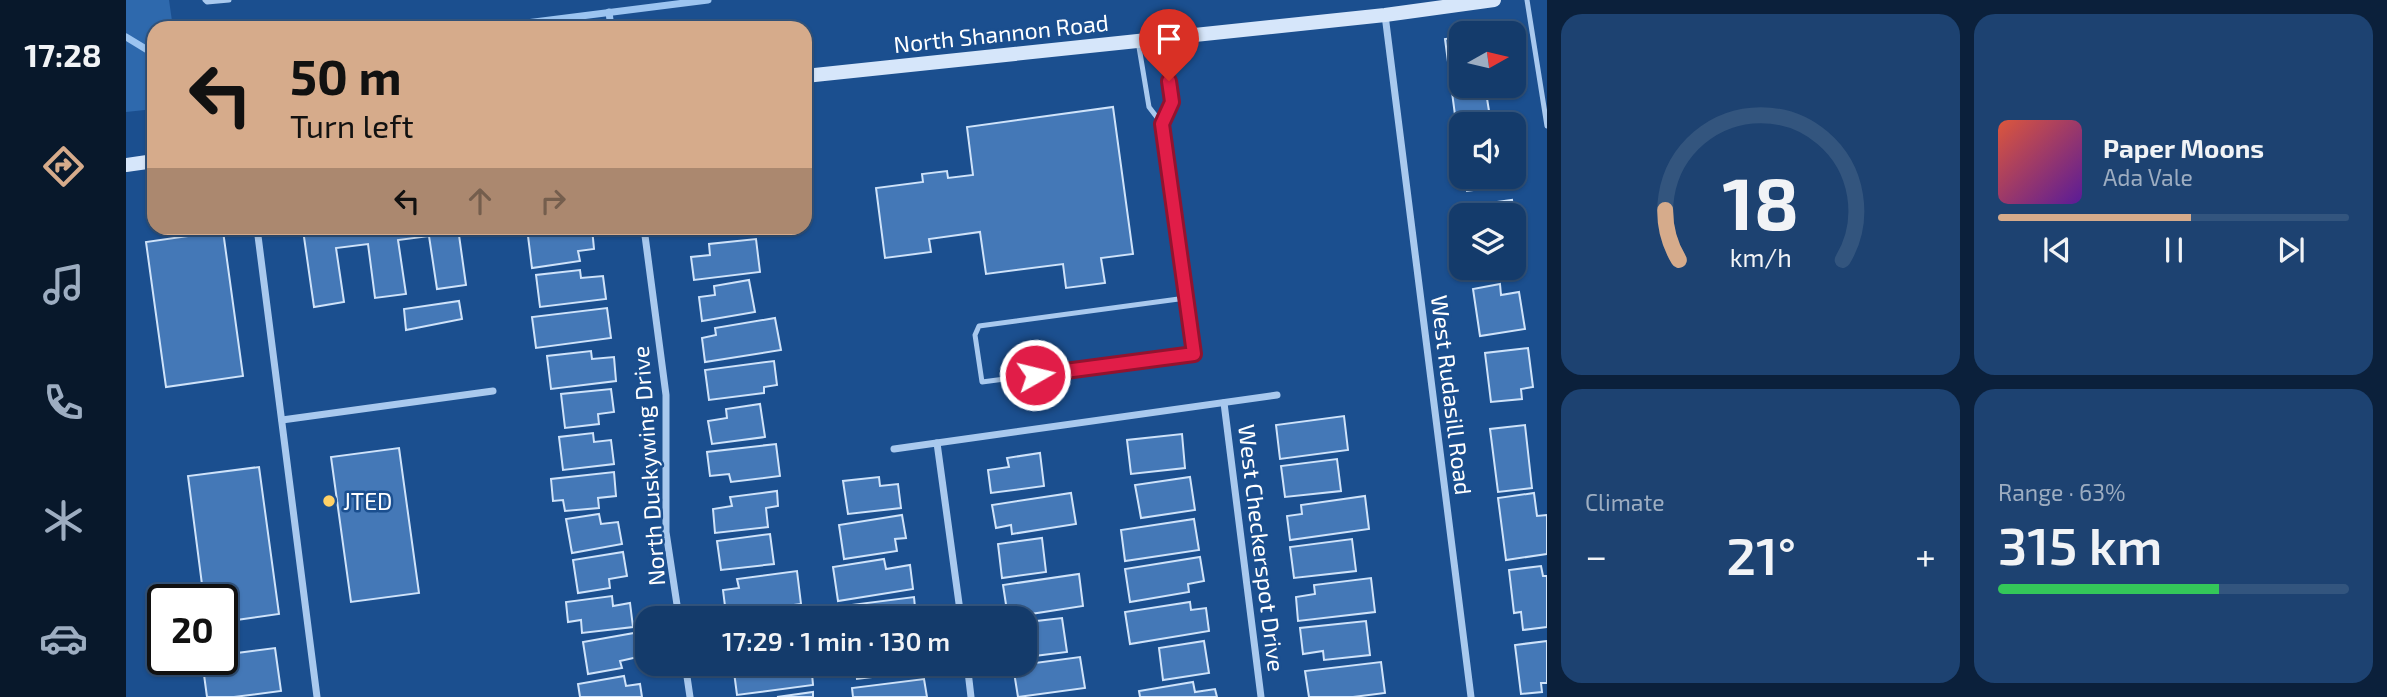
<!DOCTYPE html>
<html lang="en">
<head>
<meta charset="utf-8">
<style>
	:root { --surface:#143b6b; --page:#1d4271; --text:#f1f3f6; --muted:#9dadc1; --line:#33557e; --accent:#d6ab8b }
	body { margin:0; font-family:"Exo 2",sans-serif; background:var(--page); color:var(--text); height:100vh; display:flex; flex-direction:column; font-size:26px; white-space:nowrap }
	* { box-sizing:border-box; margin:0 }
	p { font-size:23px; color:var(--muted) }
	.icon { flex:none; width:38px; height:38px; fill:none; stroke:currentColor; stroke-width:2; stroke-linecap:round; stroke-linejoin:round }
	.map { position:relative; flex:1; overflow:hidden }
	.panel { display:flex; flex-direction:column; gap:14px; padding:14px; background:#0b203b; width:840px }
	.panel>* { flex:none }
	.guide { position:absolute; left:21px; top:21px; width:665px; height:214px; border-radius:21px; box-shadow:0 2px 5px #0004,0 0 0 2px var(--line); background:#d6ab8b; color:#111; overflow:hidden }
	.needle { width:46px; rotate:82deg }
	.buttons { position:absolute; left:1323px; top:21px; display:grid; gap:14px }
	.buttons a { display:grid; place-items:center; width:77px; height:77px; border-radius:14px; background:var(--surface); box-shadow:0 2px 5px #0004,0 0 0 2px var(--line); font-size:35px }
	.speed { position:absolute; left:21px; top:584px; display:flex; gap:14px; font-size:35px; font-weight:700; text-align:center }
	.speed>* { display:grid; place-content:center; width:91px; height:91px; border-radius:50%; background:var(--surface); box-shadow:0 2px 5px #0004,0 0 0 2px var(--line); line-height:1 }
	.speed .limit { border:4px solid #111; border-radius:10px; background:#fff; color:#111 }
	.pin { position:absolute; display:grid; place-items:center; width:60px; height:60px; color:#fff; margin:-72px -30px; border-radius:50% 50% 50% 0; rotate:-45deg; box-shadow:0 0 7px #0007 }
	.pin .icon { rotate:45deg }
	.me { position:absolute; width:77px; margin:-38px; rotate:82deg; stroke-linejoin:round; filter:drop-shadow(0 0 5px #0008) }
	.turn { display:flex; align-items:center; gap:24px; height:147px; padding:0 28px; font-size:32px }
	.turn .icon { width:91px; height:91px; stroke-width:2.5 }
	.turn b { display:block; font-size:49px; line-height:60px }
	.lanes { display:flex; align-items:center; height:66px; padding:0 28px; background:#0003; justify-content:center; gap:35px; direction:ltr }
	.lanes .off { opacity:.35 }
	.big { font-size:52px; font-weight:600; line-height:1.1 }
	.panel .card { flex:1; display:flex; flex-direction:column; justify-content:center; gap:10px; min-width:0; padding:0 24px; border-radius:21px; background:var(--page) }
	.panel .dial { align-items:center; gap:0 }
	.dial svg { height:182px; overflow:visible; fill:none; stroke:var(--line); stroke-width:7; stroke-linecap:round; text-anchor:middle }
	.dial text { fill:var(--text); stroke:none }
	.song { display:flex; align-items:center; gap:21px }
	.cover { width:84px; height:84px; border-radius:10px; background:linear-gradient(135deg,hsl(10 70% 55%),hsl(270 70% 35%)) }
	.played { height:7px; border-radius:4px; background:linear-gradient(90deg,var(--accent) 55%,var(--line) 55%) }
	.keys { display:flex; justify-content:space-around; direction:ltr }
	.heat { display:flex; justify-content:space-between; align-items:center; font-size:38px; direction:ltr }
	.charge { height:10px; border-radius:5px; background:linear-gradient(90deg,#34c759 63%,var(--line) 0) }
	.panel .tiles { flex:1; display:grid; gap:14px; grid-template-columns:repeat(2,1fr) }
	.trip { position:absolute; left:509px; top:606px; width:402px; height:70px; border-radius:21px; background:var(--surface); box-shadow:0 2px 5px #0004,0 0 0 2px var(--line); font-weight:600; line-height:70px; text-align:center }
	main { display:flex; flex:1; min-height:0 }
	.dock { display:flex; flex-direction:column; width:126px; justify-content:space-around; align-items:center; background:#08182b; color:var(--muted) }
	.dock .icon { width:49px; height:49px }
	.dock .current { color:var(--accent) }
	.dock b { font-size:32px; color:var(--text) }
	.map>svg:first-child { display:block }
</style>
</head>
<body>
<main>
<nav class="dock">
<b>17:28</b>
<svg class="icon current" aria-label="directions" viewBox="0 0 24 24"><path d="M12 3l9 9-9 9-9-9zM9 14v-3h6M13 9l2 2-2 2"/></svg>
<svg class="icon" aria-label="music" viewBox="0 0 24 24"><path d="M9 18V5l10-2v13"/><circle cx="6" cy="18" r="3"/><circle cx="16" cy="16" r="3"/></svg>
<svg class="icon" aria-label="phone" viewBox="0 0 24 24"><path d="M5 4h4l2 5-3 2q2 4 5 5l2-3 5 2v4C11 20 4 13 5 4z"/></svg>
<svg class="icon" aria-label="climate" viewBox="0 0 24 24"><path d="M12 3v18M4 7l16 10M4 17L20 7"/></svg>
<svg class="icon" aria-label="car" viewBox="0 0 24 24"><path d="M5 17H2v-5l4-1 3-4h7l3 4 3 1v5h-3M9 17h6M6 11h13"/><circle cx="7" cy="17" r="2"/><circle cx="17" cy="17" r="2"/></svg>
</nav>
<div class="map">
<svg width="1421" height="697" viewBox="0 0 1421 697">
	<rect width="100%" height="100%" fill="#1b4f8f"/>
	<path fill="#2e69ad" d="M0,0H43L47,28H28V109L0,112Z"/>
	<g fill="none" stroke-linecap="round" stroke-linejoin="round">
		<g stroke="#9cc4f0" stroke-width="7">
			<path d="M483,12L485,28"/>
			<path d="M361,28L582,0"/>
			<path d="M0,37L28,54"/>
		</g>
	</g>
	<g fill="#4478b7" stroke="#cfe3fa" stroke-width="2">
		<path d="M1335,37V86H1359L1363,111L1329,115L1319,39Z"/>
		<path d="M987,107L1007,254L975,258L979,283L940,288L937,264L860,274L854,232L803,239L805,252L759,258L750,188L797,182L796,174L821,171L822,178L847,175L841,127Z"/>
		<path d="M1335,131V165L1332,166L1327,132Z"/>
		<path d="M1339,177H1369L1371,187L1341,191Z"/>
		<path d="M1386,200L1394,261L1388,262V215H1343L1342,206Z"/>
		<path d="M192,228H332L340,285L311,289L303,236L272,240L280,294L249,298L242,244L210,248L218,302L188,307L177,230Z"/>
		<path d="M466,228L468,249L452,251L454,261L406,268L402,236Z"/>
		<path d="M561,228H638V229L576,236L575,230L561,231Z"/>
		<path d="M97,231L117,376L40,387L20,242Z"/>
		<path d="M630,239L634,272L568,280L565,257L584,255L583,244Z"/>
		<path d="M454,270L455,278L477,276L480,299L414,307L410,275Z"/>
		<path d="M623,280L629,312L576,321L573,297L589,295L588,286Z"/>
		<path d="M1374,284L1375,295L1393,292L1399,329L1354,336L1347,289Z"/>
		<path d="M333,301L336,319L280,330L278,309Z"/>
		<path d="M481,308L485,338L410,348L406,317Z"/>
		<path d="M649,318L655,350L579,362L576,338L590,335L589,328Z"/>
		<path d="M1402,348L1407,387L1395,389L1396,399L1365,402L1359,353Z"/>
		<path d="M465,351L466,359L488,357L490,381L425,389L421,356Z"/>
		<path d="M648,361L651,385L638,387V393L583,400L579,370Z"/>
		<path d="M485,389L488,412L472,414L473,424L439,428L435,394Z"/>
		<path d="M634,404L639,437L586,444L582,421L601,418L600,409Z"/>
		<path d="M1218,416L1222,450L1154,459L1150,425Z"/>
		<path d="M1399,425L1406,488L1372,492L1364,429Z"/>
		<path d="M467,433L468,442L485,440L488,464L437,470L433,437Z"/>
		<path d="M1056,434L1059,468L1005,474L1001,440Z"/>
		<path d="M650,444L654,476L605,482L603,474L584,476L581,452Z"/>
		<path d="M273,448L293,593L225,602L205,457Z"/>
		<path d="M914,453L918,486L865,493L862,470L883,467L881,458Z"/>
		<path d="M1211,459L1215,491L1159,497L1155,466Z"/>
		<path d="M133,467L153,614L96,622V600H78L62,476Z"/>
		<path d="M488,472L490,496L472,498L473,508L439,511L437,500L427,501L425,479Z"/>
		<path d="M753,477L754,486L772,484L775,508L722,514L717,481Z"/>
		<path d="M1064,477L1069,510L1015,518L1009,485Z"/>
		<path d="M651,491L652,506L640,508L642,527L589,533L587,509L606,506L604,497Z"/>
		<path d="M945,493L950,524L886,534L885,525L870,528L866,505Z"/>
		<path d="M1408,493L1411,516L1421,515V554L1380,560L1372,498Z"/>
		<path d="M1239,496L1243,529L1164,540L1161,516L1176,514L1175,505Z"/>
		<path d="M473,514L475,524L492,522L496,544L446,553L440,519Z"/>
		<path d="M776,515L780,538L769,539L771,551L718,559L713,525Z"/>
		<path d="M1068,519L1073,550L999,561L995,530Z"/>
		<path d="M644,534L648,564L595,570L591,541Z"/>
		<path d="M916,538L920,572L876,578L872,544Z"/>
		<path d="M1226,539L1230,571L1168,578L1164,547Z"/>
		<path d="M497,552L501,576L483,579L484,588L452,593L447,560Z"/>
		<path d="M1074,557L1078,581L1062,584L1063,592L1004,602L999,569Z"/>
		<path d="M758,559L760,569L784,565L787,589L712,601L707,567Z"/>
		<path d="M1415,566L1417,576H1421V627L1397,630L1395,612L1388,613L1383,570Z"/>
		<path d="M671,571L675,604L600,614L597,590L613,588L611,579Z"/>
		<path d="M953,574L957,606L898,615L897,608L881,611L877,585Z"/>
		<path d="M1245,578L1249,612L1172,621L1170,597L1189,594L1188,585Z"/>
		<path d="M486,596L487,606L504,603L507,627L456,633L455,620L442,622L440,602Z"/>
		<path d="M788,597L790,618H710L709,607Z"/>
		<path d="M1064,602L1065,610L1080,608L1083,631L1004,644L999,612Z"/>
		<path d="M936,618L941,652L900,657V632H903L902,622Z"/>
		<path d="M1240,621L1244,655L1198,660L1197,651L1177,654L1174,628Z"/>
		<path d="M508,633L512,657L494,661L496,668L462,674L457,642Z"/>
		<path d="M1078,641L1083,673L1037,680L1033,648Z"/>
		<path d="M1421,641V683H1415L1416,692L1395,694L1389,645Z"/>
		<path d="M149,648L155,691L108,697H81L76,660H96V655Z"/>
		<path d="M954,657L959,688L892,697L887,666Z"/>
		<path d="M1255,662L1259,693L1227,697H1183L1179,671Z"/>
		<path d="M630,663H685L687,685L611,695L608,672L631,669Z"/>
		<path d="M729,663H795L796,671L731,679Z"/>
		<path d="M498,676L500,686L514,684L516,697H454L452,684Z"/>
		<path d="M798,679L801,697H727L726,688Z"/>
		<path d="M1067,682L1069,692L1089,689L1091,697H1014L1013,691Z"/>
		<path d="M687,692V697H651Z"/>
	</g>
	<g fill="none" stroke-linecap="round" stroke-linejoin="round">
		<g stroke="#a9c9ee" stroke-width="5">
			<path d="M79,0L81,2L103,0"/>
			<path d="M1401,0L1421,126"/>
			<path d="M1012,41L1023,107L1036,124L1046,102L1037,40"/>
			<path d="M1036,124L1068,354L856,382L849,335L853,326L1060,298"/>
		</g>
		<g stroke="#a9c9ee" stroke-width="7">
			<path d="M1259,15L1345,697"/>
			<path d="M131,228L191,697"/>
			<path d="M518,228L540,395V532L553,618"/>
			<path d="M1098,403L1135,697"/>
			<path d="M156,420L367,391"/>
			<path d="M811,443L835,618"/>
			<path d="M768,449L1151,395"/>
			<path d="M559,663L564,697"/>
			<path d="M841,663L845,697"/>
		</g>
		<g stroke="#d6e6fa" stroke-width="14">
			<path d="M679,76L1259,15L1368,0"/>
			<path d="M0,165L28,161"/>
		</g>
	</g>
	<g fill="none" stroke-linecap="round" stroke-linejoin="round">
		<defs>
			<path id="route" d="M909,375L1068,354L1036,124L1046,102L1043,81"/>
		</defs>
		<use href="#route" stroke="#92132f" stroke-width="18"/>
		<use href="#route" stroke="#e11d48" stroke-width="12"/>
	</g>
	<circle fill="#ffd166" stroke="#1b4f8f" stroke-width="2.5" cx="203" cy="501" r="7"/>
	<g text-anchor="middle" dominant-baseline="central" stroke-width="5" stroke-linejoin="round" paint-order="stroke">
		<g font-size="23" fill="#fff" stroke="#1b4f8f">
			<text transform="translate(875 33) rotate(-6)">North Shannon Road</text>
			<text transform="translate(1326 395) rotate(83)">West Rudasill Road</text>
			<text transform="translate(522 466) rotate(-94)">North Duskywing Drive</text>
			<text transform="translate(1136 548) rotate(83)">West Checkerspot Drive</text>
		</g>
		<g font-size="23" fill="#fff" stroke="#1b4f8f" text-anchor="start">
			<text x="217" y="501">JTED</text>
		</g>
	</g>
</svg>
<div class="buttons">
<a><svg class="needle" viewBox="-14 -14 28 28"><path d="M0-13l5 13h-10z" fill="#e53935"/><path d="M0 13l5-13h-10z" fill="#9dadc1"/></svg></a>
<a><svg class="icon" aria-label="sound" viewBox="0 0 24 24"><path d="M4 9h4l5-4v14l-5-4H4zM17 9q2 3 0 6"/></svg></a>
<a><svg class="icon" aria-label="layers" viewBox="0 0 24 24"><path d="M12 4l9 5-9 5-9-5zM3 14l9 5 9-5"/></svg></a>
</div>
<div class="speed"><div class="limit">20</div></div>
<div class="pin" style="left:1043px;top:81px;background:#d93025"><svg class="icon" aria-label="arrive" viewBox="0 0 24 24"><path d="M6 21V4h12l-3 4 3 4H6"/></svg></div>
<svg class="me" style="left:909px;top:375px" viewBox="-20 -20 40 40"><circle r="17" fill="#e11d48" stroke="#fff" stroke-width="3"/><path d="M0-11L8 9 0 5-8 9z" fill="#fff"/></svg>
<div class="trip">17:29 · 1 min · 130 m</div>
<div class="guide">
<div class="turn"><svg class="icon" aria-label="left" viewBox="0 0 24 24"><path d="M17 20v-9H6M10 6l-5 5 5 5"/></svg><div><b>50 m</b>Turn left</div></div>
<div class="lanes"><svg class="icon" aria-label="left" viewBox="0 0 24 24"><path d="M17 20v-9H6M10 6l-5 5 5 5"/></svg><svg class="icon off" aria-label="ahead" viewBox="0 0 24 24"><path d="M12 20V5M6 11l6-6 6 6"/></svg><svg class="icon off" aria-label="right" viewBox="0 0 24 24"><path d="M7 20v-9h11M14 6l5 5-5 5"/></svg></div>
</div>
</div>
<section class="panel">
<div class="tiles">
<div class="card dial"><svg viewBox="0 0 100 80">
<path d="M14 69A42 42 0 1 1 86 69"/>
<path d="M14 69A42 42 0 0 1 8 47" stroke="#d6ab8b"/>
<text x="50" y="56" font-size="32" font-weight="700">18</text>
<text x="50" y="72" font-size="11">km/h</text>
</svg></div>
<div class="card">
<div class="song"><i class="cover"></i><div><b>Paper Moons</b><p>Ada Vale</p></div></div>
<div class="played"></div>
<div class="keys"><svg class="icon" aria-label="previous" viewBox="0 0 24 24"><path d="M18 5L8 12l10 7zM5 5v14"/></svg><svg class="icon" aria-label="pause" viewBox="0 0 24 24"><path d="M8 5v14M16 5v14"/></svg><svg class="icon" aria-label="next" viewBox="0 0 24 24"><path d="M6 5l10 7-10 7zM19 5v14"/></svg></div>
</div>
<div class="card"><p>Climate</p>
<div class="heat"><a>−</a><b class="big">21°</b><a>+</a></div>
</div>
<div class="card"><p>Range · 63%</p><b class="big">315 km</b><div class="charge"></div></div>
</div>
</section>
</main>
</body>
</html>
